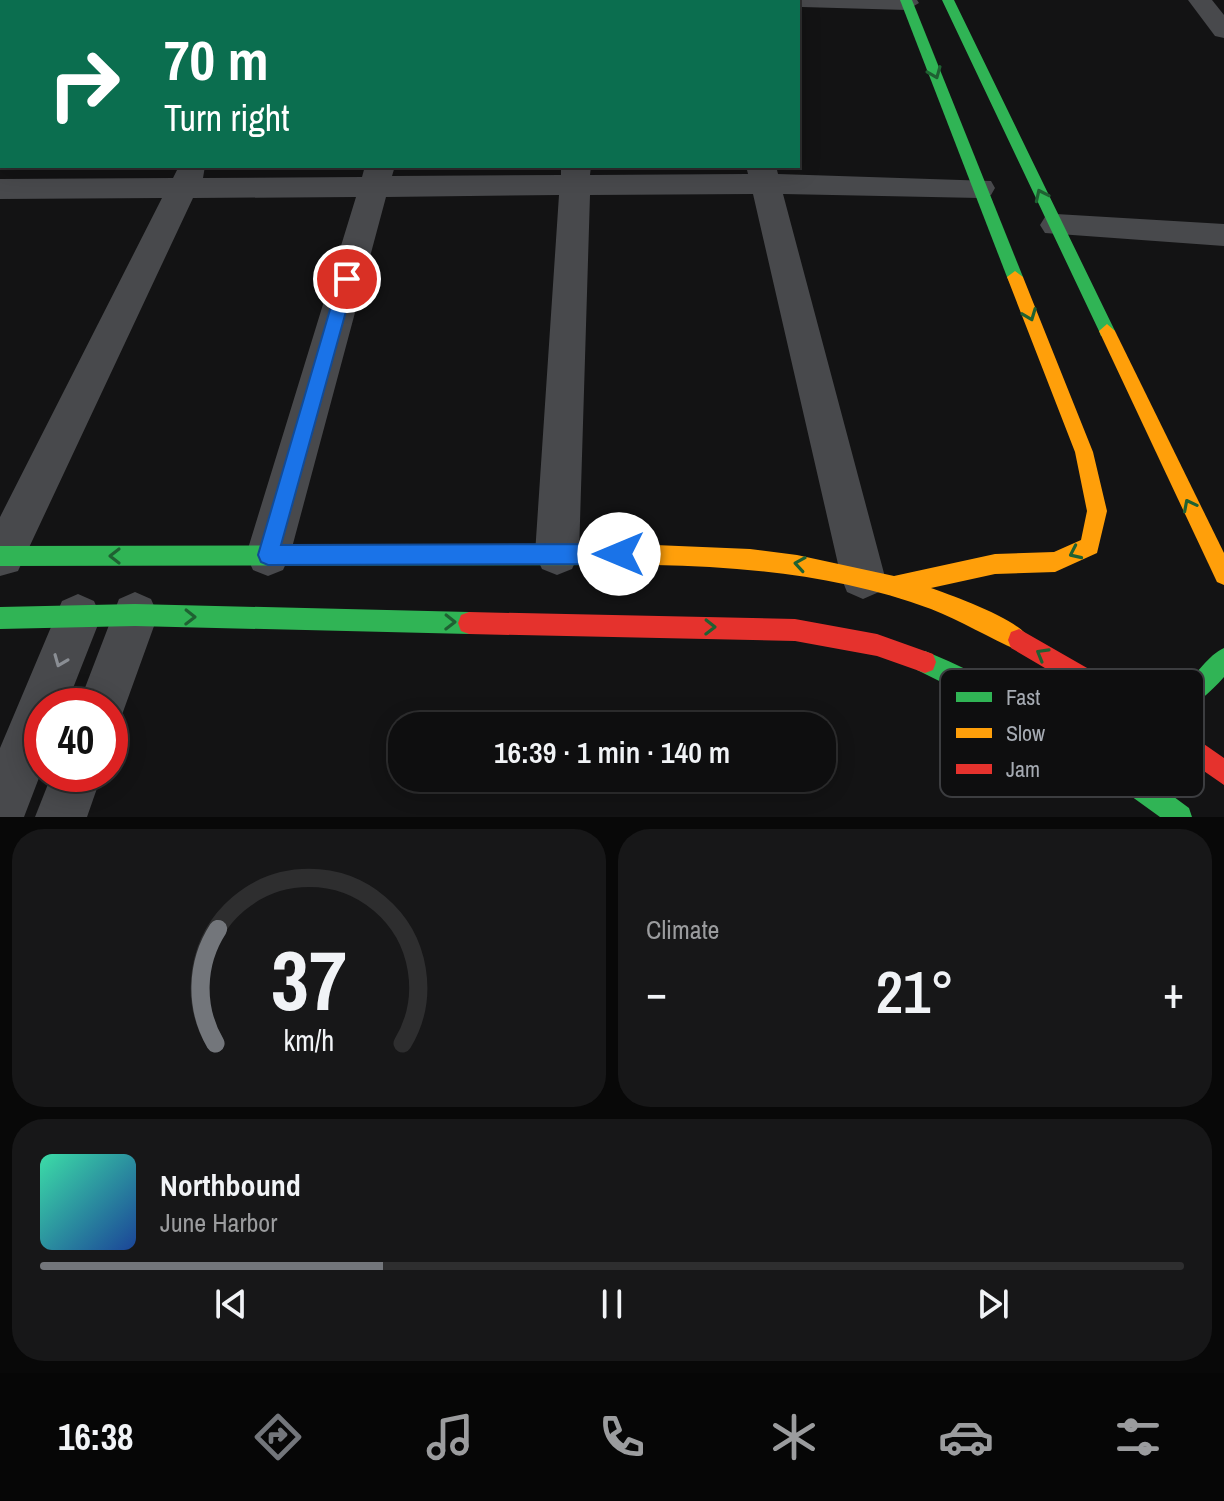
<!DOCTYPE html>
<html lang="en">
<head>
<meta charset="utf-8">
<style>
	:root { --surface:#0e0e0f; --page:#171718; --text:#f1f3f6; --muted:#9b9c9e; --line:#2e2e2f; --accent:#73767b }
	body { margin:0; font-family:"Archivo Narrow",sans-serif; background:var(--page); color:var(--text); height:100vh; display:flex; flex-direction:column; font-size:30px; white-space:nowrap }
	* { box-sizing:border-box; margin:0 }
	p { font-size:26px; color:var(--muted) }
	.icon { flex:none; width:44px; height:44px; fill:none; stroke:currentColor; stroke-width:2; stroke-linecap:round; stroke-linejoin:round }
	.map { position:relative; height:817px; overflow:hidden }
	.drawer { display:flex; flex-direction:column; gap:12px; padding:12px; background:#080808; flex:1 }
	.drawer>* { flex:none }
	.hud { position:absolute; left:0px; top:0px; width:800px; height:168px; box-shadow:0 4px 20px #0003,0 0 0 2px var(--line); background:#0b6e4f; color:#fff; overflow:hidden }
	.speed { position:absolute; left:24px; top:688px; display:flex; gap:16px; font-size:40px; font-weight:700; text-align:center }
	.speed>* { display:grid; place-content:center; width:104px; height:104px; border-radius:50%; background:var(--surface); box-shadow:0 4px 20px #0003,0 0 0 2px var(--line); line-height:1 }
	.speed .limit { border:12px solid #d22; background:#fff; color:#111 }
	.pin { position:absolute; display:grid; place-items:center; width:68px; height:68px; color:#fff; margin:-34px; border:4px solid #fff; border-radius:50%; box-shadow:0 2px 8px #0007 }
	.me { position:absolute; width:88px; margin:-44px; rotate:270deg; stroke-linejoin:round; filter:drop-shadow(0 0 6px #0008) }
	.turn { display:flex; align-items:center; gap:28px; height:168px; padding:0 32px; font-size:36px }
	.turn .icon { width:104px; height:104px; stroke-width:2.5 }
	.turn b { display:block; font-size:56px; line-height:68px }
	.big { font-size:60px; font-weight:600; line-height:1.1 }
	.drawer .tile { flex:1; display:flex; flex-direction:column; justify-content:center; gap:12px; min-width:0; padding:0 28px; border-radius:32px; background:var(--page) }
	.drawer .dial { align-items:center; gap:0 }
	.dial svg { height:208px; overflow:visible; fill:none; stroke:var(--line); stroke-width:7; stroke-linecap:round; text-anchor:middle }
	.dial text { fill:var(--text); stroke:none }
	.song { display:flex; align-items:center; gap:24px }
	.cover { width:96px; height:96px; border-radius:12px; background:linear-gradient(135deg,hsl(160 70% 55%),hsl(220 70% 35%)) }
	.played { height:8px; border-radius:4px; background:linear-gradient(90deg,var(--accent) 30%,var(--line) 30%) }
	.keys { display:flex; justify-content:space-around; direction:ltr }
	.heat { display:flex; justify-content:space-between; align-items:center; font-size:44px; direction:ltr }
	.drawer .tiles { flex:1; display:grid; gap:12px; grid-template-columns:1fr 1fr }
	.tile:last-child { grid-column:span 2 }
	.trip { position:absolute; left:388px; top:712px; width:448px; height:80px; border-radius:32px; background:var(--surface); box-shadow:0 4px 20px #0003,0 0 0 2px var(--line); font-weight:600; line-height:80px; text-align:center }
	.tab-bar { display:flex; height:128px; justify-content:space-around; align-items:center; background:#060606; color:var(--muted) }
	.tab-bar .icon { width:56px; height:56px }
	.tab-bar .selected { color:var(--accent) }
	.tab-bar b { font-size:36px; color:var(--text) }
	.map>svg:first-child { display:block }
</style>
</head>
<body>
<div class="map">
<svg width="1224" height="817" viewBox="0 0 1224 817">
	<rect width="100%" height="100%" fill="#131314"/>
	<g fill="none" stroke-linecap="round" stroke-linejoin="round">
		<g fill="#48494c" fill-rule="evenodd">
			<path d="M262,0H286L261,2Z"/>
			<path d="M415,0H439L414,2Z"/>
			<rect x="572" y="0" width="24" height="2"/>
			<rect x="717" y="0" width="24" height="2"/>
			<path d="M790,0H917L919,3L907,10L802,7Z"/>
			<path d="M1188,0H1212L1224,15V38L1215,36Z"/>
			<path d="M179,166H205L203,178L362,177L365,166H395L392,176L561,175V166H591L590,175L748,174L746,166H776L778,174L991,181L995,188L991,195L980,198L783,194L885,577L879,592L863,599L847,592L841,577L753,194L590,195L579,554L572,569L557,575L542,569L535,554L559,195L386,197L290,555L283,570L268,576L253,570L246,555L356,197L193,198L18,571L0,576V517L162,198L0,199V179L173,178Z"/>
			<path d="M1056,214L1224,224V246L1045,233L1040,225L1045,217Z"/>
			<path d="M135,592L151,599L158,615L119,723L110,727V706H78L119,599Z"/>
			<path d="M78,594L94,601L101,617L66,706H42V770L24,817H0V748L62,601Z"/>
			<path d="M52,774H102L87,817H35Z"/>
		</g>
		<g fill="#30b455" fill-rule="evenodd">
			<path d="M900,0H912L1023,277L1021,281H1009L1007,277Z"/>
			<path d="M942,0H954L1115,331L1113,336H1101L1099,331Z"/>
			<path d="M655,545L662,548L665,555L662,562L655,565L0,566V546Z"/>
			<path d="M135,604L469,612L477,615L480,623L477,631L469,634L135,626L0,629V607Z"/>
			<path d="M1224,648V677C1197,708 1162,727 1125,743L1117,739L1113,731L1117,723C1140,712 1163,701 1183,686C1197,675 1208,655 1224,648Z"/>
			<path d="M925,651C1021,691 1106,746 1189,808L1192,817H1160L1081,760L1018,720L917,670L914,662L917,654Z"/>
		</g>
		<g fill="#ff9f0a" fill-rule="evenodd">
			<path d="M1015,271L1023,277L1093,452L1107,511L1097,553L1055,572L995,574L931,588C953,596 1022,620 1030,640L1027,648L1019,651C989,638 962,621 931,609C842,576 749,567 655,565L648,562L645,555L648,548L655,545L750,549L797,555L894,576L995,554L1054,552L1081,540L1087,511L1075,452L1007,277Z"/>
			<path d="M1107,324L1115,331L1224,553V585L1217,582L1099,331Z"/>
		</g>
		<g fill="#e5322d" fill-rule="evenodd">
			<path d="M469,612L795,619L877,634L933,654L936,662L933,670L925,673L877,656L795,641L469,634L461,631L458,623L461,615Z"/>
			<path d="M1019,629L1129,692L1224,758V785L1113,708L1011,648L1008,640L1011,632Z"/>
		</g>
	</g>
	<defs><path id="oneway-chevron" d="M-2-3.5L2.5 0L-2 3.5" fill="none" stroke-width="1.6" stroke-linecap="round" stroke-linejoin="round" transform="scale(2)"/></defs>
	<g stroke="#1f6132">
		<use href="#oneway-chevron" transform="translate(935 73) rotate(68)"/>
		<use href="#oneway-chevron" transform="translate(1041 195) rotate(-115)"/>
		<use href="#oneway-chevron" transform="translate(1030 315) rotate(69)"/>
		<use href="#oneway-chevron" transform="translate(1189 505) rotate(-117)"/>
		<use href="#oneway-chevron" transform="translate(1075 553) rotate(155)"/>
		<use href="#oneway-chevron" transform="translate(115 556) rotate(180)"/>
		<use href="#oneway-chevron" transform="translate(800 564) rotate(-171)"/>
		<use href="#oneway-chevron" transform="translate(190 617) rotate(1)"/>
		<use href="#oneway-chevron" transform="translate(450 622) rotate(1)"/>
		<use href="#oneway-chevron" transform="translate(710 627) rotate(1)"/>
		<use href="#oneway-chevron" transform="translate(1042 654) rotate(-150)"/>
	</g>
	<use stroke="#8a8e94" href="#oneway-chevron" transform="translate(60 661) rotate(112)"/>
	<path fill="#1a73e8" stroke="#114b97" stroke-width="2" d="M347,273L355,279L281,545L619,544L627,547L630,554L627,561L619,564L268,565L261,562L258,555L339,279Z"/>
	<rect x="940" y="669" width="264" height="128" rx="12" fill="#0e0e0f" stroke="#3c3d40" stroke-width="2"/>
	<rect x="956" y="692" width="36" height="10" fill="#30b455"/>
	<rect x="956" y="728" width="36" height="10" fill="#ff9f0a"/>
	<rect x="956" y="764" width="36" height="10" fill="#e5322d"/>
	<g font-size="22" fill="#a6abb3">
		<text x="1006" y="705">Fast</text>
		<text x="1006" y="741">Slow</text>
		<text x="1006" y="777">Jam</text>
	</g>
</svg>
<div class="speed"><div class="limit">40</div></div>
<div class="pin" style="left:347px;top:279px;background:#d93025"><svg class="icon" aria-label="arrive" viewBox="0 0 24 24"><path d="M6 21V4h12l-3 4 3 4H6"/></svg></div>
<svg class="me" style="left:619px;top:554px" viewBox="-20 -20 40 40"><circle r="19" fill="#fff"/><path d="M0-13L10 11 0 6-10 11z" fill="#1a73e8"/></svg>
<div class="trip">16:39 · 1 min · 140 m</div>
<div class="hud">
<div class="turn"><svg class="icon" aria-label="right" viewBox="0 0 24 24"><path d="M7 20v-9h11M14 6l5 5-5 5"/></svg><div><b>70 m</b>Turn right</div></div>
</div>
</div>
<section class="drawer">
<div class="tiles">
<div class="tile dial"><svg viewBox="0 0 100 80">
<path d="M14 69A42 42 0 1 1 86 69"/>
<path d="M14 69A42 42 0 0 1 15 25" stroke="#73767b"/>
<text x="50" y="56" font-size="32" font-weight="700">37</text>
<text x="50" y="72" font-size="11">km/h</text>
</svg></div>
<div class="tile"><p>Climate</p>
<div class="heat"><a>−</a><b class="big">21°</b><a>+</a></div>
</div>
<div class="tile">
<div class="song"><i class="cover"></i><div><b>Northbound</b><p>June Harbor</p></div></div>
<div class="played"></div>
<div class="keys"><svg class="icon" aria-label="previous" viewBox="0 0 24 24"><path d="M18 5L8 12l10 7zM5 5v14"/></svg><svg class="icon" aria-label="pause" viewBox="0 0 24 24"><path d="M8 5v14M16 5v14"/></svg><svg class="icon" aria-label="next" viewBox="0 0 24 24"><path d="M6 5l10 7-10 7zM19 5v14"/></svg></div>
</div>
</div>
</section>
<nav class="tab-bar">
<b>16:38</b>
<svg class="icon selected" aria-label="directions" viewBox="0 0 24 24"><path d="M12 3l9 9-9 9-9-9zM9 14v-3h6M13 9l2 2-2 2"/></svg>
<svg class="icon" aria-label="music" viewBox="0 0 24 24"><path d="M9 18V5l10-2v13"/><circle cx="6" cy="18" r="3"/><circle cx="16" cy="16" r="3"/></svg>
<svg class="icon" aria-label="phone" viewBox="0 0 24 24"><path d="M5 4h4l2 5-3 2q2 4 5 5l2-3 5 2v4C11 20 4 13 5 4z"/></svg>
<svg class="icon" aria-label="climate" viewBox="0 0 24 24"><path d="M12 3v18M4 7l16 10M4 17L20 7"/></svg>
<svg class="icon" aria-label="car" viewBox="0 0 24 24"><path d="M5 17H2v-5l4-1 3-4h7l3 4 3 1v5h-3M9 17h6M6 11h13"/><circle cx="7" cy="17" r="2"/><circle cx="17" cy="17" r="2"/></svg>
<svg class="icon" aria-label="filters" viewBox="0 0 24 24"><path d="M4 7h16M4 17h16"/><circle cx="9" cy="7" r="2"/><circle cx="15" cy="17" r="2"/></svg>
</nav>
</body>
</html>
